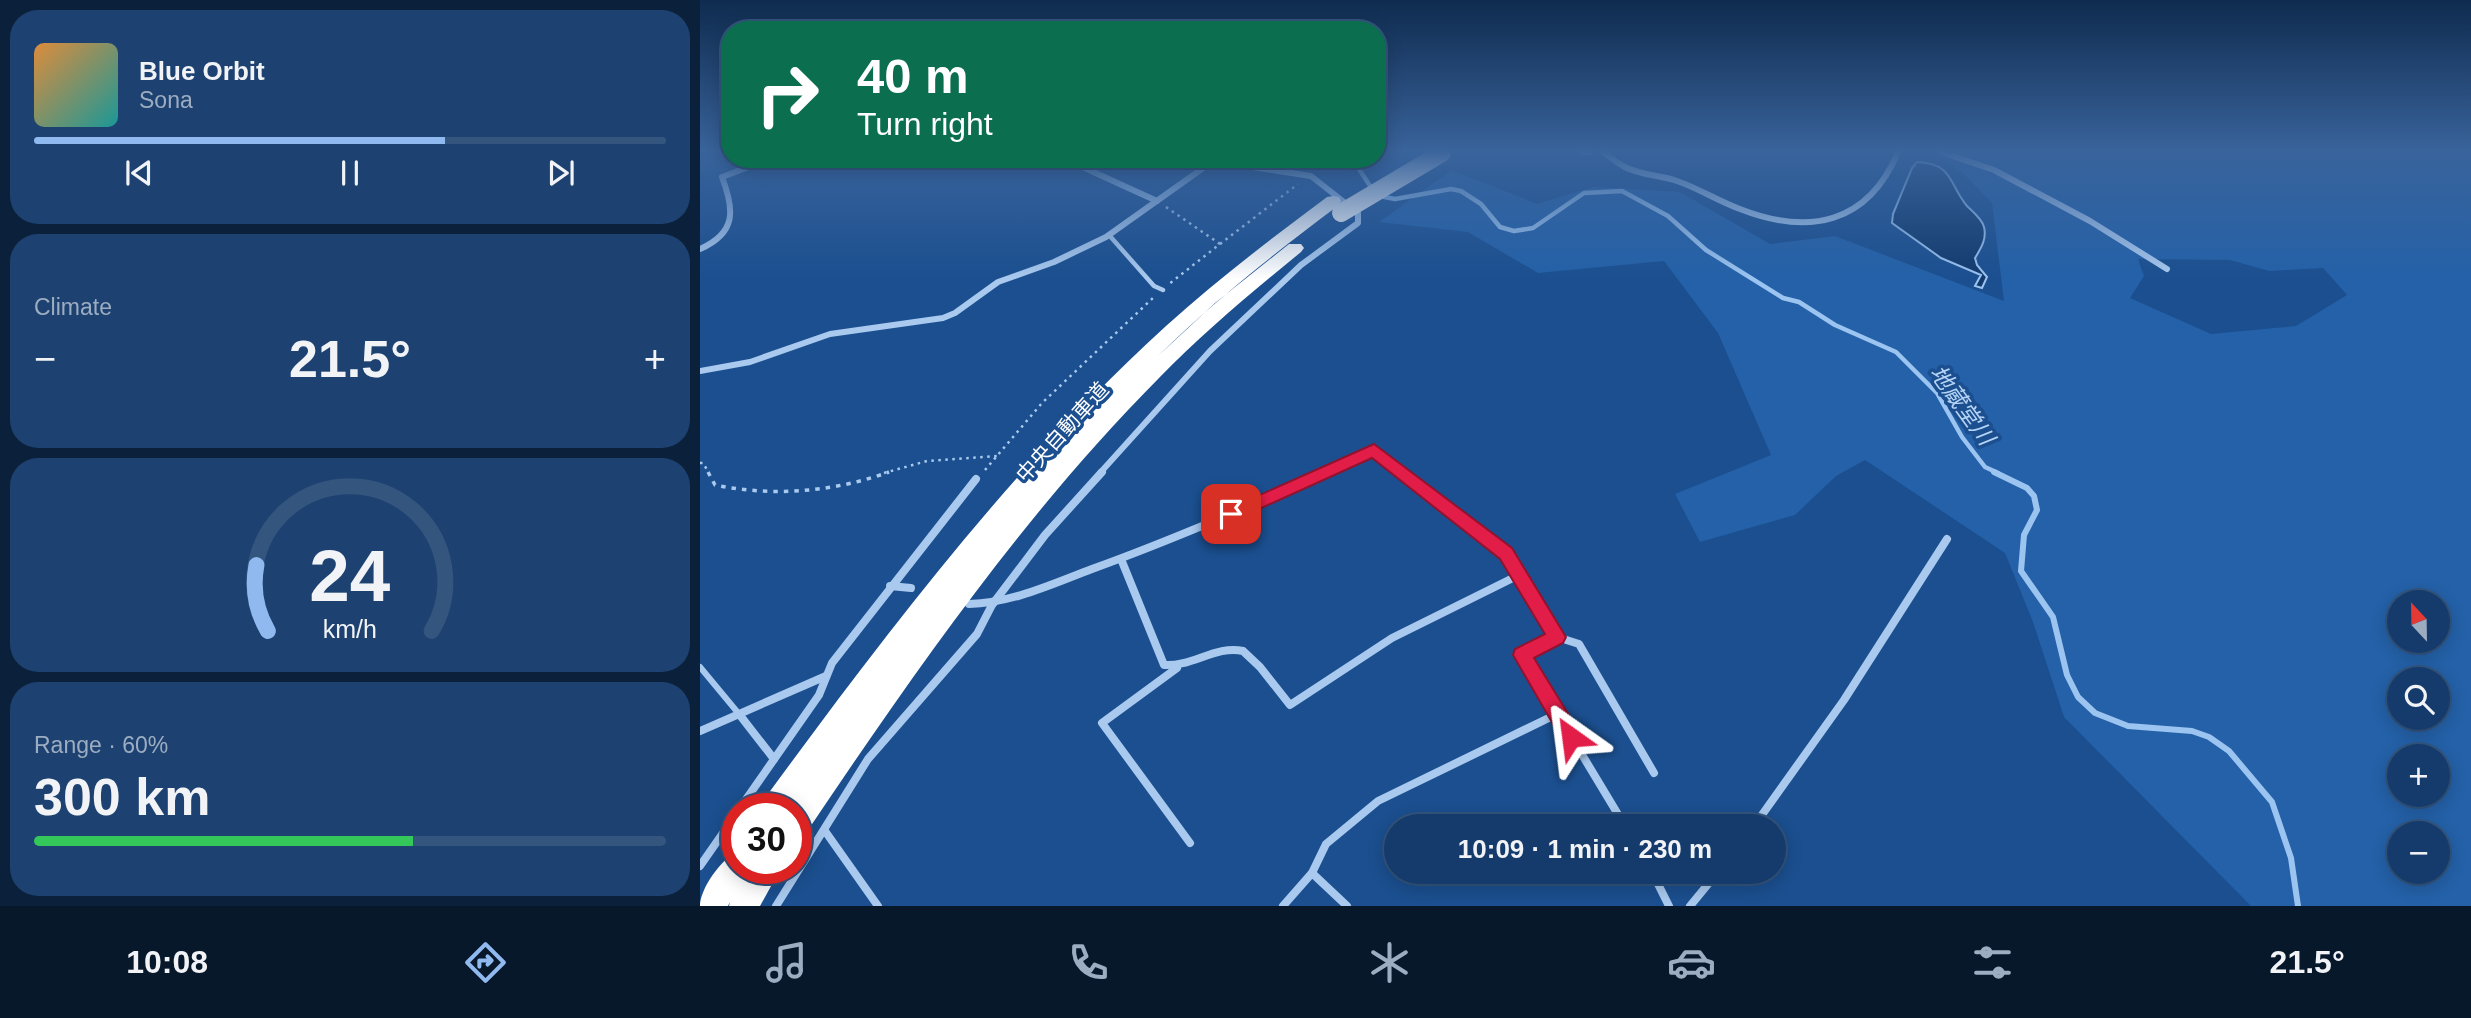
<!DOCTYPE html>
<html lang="en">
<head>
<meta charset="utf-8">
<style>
	:root { --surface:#143b6b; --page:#1d4271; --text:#f1f3f6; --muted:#9dadc1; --line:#33557e; --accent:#90b9f0 }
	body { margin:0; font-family:Helvetica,"Noto Sans JP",sans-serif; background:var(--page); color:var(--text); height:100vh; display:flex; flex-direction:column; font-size:26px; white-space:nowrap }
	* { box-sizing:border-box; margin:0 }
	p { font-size:23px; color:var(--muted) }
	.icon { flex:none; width:38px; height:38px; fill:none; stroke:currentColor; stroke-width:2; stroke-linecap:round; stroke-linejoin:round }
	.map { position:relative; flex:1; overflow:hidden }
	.sheet { display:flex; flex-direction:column; gap:10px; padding:10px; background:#0b203b; width:700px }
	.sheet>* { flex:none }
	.hud { position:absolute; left:21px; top:21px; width:665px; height:147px; border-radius:28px; box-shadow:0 4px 18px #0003,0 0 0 2px var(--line); background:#0b6e4f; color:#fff; overflow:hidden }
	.needle { width:46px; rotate:338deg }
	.buttons { position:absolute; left:1687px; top:590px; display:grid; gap:14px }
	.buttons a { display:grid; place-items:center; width:63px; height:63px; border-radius:50%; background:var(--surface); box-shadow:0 4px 18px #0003,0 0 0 2px var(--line); font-size:35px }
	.speed { position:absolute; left:21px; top:793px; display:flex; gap:14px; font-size:35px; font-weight:700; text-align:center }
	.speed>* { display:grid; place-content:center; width:91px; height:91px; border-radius:50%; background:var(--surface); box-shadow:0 4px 18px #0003,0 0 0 2px var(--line); line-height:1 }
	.speed .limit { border:10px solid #d22; background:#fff; color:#111 }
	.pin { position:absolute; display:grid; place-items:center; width:60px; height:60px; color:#fff; margin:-30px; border-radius:14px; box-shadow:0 4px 10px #0006 }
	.me { position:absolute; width:77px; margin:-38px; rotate:329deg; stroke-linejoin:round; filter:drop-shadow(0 0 5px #0008) }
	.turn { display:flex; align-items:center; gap:24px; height:147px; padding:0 21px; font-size:32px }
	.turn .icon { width:91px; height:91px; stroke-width:2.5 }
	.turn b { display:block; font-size:49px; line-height:60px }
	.big { font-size:52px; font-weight:600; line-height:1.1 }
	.sheet .widget { flex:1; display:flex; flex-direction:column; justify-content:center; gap:10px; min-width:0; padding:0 24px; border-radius:28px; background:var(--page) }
	.sheet .dial { align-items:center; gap:0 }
	.dial svg { height:182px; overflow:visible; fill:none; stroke:var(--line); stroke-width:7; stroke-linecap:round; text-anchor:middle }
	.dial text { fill:var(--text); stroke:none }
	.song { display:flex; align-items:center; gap:21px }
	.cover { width:84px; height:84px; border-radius:10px; background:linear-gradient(135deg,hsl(30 70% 55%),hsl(180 70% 35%)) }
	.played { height:7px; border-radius:4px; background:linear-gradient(90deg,var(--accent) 65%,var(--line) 65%) }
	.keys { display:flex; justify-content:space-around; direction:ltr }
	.heat { display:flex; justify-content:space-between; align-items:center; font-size:38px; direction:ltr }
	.charge { height:10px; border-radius:5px; background:linear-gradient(90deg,#34c759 60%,var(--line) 0) }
	.trip { position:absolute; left:684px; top:814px; width:402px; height:70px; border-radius:35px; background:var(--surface); box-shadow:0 4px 18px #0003,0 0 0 2px var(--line); font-weight:600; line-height:70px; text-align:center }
	.menu { display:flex; height:112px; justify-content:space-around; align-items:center; background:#08182b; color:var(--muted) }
	.menu .icon { width:49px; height:49px }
	.menu .selected { color:var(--accent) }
	.menu b { font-size:32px; color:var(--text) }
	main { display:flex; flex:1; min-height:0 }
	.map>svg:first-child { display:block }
</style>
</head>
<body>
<main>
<section class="sheet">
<div class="widget">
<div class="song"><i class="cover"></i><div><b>Blue Orbit</b><p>Sona</p></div></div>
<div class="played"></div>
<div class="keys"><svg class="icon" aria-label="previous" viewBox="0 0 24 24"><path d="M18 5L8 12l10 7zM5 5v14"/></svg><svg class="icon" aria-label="pause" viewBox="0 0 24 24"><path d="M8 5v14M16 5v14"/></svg><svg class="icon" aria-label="next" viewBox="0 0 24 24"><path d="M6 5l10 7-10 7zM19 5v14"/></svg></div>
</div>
<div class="widget"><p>Climate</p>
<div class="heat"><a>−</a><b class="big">21.5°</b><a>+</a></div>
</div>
<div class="widget dial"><svg viewBox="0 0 100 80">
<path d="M14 69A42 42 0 1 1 86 69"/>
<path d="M14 69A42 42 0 0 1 9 40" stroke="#90b9f0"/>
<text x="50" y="56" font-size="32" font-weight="700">24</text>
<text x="50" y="72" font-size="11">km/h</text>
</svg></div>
<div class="widget"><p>Range · 60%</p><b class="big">300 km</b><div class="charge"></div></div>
</section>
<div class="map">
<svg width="1771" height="906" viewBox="0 0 1771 906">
	<rect width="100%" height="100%" fill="#1b4f8f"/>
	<path fill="#2461a8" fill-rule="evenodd" d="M1225,152H1771V906H1551L1364,717L1333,622L1305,553L1165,460L1136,476L1095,515L1000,542L975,494L1071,455L1018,333L964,261L838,273L768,232L679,222L752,170L837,204L893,187L980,192L1070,244L1135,236L1304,301L1292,203L1262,172ZM1438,259L1530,260L1569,271L1623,268L1647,295L1596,326L1511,334L1430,298L1444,276ZM1699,602H1738V640H1699ZM1699,679H1738V718H1699ZM1699,756H1738V794H1699ZM1699,833H1738V872H1699Z"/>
	<path fill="#123a6d" stroke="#9cc4f0" stroke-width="2" d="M1217,162C1254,164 1248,183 1267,206C1273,212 1282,219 1284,227C1287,239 1281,248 1275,258L1277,265L1287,277L1282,288L1275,286L1281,275L1241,258L1192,223L1193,214L1212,168Z"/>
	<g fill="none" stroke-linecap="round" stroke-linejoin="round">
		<g stroke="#9cc4f0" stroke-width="4.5">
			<path d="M647,159L659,169L672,189"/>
			<path d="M679,196L695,199L751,189L761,191L781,204L800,227L814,231L833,228L884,193L922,191L968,216L1006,250L1083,298L1099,302L1135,325L1196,352L1237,393L1262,437L1285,467L1298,473"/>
		</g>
		<path stroke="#9cc4f0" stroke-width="6" d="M1294,472L1327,488L1334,496L1337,510L1324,535L1321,571L1353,617L1367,675L1378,697L1395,713L1428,726L1492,731L1509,737L1529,751L1572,802L1591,858L1598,906"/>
		<g stroke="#a9c9ee" stroke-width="2.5" stroke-dasharray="2.5 4.5" stroke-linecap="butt">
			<path d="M466,207L520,244L469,284"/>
			<path d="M520,244L598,184"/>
			<path d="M0,463H3L9,473"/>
			<path d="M285,470L342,403L454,297"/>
			<path d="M184,473L227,461L298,456"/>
		</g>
		<path stroke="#a9c9ee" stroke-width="3.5" stroke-dasharray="4.5 6" stroke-linecap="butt" d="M8,472L15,485C74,497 133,492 189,472"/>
		<path stroke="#a9c9ee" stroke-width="4.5" d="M409,235L454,286L463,290"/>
		<path stroke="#a9c9ee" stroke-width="6" d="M0,667L39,714"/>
		<g stroke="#a9c9ee" stroke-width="6">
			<path d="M881,152H891"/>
			<path d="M903,152C910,157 917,163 925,167C940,175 960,175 977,181C998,188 1018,201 1040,209C1109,236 1168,224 1198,152"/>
			<path d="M1241,152L1294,170L1390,221L1467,269"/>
			<path d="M73,159H92"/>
			<path d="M365,159L457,201"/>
			<path d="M0,249C36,233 35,211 22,177L69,159"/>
			<path d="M0,371L50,362L130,334L243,318L255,313L298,282L354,262L406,237L513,161L611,176L658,213V223L601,265L510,351L400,473"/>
			<path d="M625,473L674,451L703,473"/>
		</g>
		<g stroke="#a9c9ee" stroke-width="8">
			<path d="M700,472L806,554L857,637L822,655L925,826"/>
			<path d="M421,559L464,665C492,667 516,645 543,651L560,667L590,705L692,638L819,575"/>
			<path d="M190,586L211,588"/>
			<path d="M269,604C312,603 352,584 392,569C472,540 550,506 628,472"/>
			<path d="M857,637L879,644L954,773"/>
			<path d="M477,668L402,723L490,843"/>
			<path d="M39,714L74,759"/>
			<path d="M0,731L126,676"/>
			<path d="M40,808L119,695L132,663L276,479"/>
			<path d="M1054,826L1144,700L1247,539"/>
			<path d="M125,831L178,906"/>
			<path d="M0,866L37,813"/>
			<path d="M952,872L969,906"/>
			<path d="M612,873L647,906"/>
			<path d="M76,906L168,759L277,634L292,605L345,535L402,472"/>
			<path d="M583,906L612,873L626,844L678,801L857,714"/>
			<path d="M990,906L1018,872"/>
		</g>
		<g fill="#fff" fill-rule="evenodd">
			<path d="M633,196L639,197L641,201L639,205C576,252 514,301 458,356L515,303L589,244H601L604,248L601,252C552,292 503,333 459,378C323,515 213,674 106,833L96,837V808H62L65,798C187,632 313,465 466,326C517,280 572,238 627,197Z"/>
			<path d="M37,852V868H81L60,906H29L30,902L28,906H0C0,889 21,859 37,852Z"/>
		</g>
		<path stroke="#fff" stroke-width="18" d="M641,213L742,153"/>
	</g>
	<linearGradient id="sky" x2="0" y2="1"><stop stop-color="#0f2b4f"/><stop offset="0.54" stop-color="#39639b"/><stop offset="1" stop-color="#39639b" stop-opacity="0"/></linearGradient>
	<rect width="1771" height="279" fill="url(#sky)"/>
	<path fill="#e11d48" stroke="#92132f" stroke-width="2" d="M674,444L812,548L866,637L863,643L834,658L878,730L881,737L878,743L871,746L864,743L813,655L815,649L845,634L800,559L672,458L537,519H526L523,514L526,510Z"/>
	<g text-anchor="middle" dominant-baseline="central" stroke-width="7" stroke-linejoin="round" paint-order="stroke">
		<g font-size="21" fill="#fff" stroke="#1b4f8f">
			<text transform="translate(362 432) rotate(-48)">中央自動車道</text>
		</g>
		<g font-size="23" font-style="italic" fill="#b5d3f5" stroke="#1b4f8f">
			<text transform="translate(1262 405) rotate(54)">地蔵堂川</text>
		</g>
	</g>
</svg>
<div class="buttons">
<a><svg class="needle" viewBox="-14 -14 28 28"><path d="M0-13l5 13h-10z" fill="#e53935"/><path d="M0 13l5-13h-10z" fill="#9dadc1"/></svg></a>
<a><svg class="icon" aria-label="search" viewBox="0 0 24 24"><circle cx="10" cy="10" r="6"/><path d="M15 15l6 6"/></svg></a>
<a>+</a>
<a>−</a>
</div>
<div class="speed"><div class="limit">30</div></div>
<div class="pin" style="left:531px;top:514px;background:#d93025"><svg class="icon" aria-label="arrive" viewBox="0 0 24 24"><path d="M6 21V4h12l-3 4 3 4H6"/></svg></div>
<svg class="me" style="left:871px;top:737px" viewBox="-20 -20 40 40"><path d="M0-17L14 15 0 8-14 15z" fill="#e11d48" stroke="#fff" stroke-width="4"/></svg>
<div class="trip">10:09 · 1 min · 230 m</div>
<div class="hud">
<div class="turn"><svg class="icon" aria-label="right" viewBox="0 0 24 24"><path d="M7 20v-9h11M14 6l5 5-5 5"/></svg><div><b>40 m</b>Turn right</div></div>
</div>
</div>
</main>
<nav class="menu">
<b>10:08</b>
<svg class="icon selected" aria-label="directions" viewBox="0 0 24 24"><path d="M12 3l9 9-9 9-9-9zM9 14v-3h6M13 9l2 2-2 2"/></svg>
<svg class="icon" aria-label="music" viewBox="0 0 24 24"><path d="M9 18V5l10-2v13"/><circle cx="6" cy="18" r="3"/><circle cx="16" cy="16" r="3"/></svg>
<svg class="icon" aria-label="phone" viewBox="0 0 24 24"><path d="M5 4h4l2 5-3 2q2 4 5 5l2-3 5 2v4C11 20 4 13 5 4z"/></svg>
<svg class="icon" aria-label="climate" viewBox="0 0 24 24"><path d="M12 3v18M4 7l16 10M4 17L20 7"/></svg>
<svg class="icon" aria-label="car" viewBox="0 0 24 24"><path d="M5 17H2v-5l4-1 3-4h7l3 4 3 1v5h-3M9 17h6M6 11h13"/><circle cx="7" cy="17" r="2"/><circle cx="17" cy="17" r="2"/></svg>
<svg class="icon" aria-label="filters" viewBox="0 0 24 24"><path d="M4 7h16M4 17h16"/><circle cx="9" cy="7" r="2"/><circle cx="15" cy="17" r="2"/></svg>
<b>21.5°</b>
</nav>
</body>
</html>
